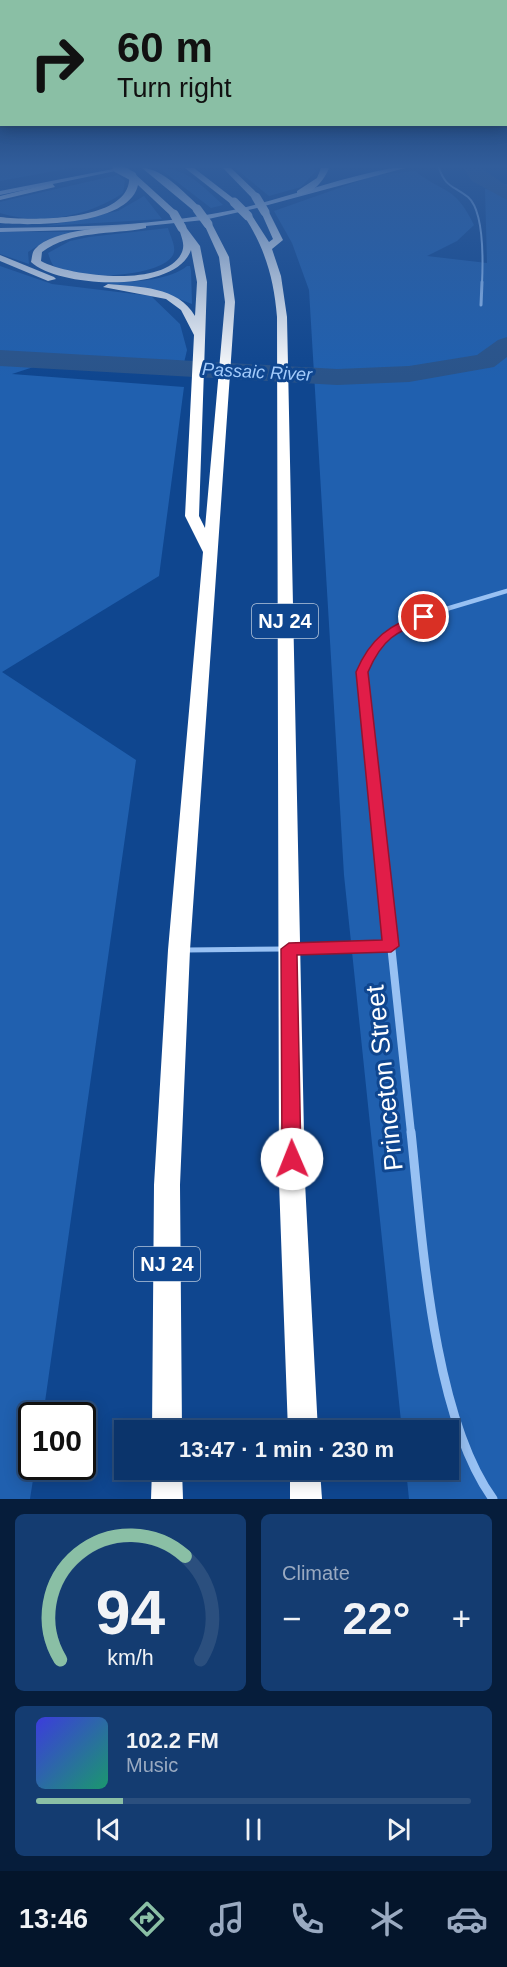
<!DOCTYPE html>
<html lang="en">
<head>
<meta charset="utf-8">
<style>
	:root { --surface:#0b346b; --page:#143c71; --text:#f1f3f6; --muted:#9aaac1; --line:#2b4f7e; --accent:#8abfa5 }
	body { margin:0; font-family:Helvetica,sans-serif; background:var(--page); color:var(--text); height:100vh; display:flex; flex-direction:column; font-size:22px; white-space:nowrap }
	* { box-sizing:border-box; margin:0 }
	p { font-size:20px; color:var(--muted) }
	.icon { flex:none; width:33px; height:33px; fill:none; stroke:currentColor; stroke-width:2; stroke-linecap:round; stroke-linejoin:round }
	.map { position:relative; height:1499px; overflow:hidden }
	.drawer { display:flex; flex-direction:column; gap:15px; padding:15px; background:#061d3b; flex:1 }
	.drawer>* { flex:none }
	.hud { position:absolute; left:0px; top:0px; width:507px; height:126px; box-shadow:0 3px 15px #0003,0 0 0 2px var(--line); background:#8abfa5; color:#111; overflow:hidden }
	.speed { position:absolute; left:18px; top:1402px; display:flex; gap:12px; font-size:30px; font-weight:700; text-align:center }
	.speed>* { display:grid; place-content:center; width:78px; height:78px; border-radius:50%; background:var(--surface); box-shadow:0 3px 15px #0003,0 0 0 2px var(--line); line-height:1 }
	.speed .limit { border:3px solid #111; border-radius:9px; background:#fff; color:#111 }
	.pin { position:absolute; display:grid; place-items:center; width:51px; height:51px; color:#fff; margin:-26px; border:3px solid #fff; border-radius:50%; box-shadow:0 2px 6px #0007 }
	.me { position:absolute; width:66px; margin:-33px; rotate:359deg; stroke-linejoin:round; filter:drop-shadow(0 0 4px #0008) }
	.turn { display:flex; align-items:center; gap:21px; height:126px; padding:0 18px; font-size:27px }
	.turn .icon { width:78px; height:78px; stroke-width:2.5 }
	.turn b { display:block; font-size:42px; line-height:51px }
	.big { font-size:45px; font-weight:700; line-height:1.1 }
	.drawer .widget { flex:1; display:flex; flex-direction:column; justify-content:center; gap:9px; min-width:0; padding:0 21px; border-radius:9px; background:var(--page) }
	.drawer .dial { align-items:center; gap:0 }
	.dial svg { height:156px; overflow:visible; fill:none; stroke:var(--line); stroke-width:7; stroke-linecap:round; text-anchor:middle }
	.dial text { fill:var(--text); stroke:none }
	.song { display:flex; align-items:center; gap:18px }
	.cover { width:72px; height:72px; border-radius:9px; background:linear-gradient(135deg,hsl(240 70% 55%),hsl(160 70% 35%)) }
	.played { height:6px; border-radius:3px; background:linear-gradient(90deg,var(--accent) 20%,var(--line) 20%) }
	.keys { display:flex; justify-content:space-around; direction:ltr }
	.heat { display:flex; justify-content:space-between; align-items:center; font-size:33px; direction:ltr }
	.drawer .tiles { flex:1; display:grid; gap:15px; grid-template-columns:1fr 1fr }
	.widget:last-child { grid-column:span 2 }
	.trip { position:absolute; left:114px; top:1420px; width:345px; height:60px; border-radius:0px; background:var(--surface); box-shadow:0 3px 15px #0003,0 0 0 2px var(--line); font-weight:700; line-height:60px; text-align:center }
	.tab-bar { display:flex; height:96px; justify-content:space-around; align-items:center; background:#04152b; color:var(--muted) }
	.tab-bar .icon { width:42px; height:42px }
	.tab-bar .active { color:var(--accent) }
	.tab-bar b { font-size:27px; color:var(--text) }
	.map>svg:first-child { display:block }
</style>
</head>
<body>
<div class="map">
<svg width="507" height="1499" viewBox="0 0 507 1499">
	<rect width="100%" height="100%" fill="#0f468f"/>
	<g fill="#2060af">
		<path d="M0,168H71L0,181Z"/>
		<path d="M159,168C187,168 204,187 223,205L211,208Z"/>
		<path d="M235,168H314L316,171L301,187L269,196Z"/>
		<path d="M415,171C444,194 455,185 474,225L457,241L427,256L487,263L485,189L507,184V1499H409L406,1470H448V1431H402L344,875L309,290L292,243L274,211L376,175Z"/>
		<path d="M118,175L125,181L123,193C89,216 40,226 0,213V202L12,199Z"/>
		<path d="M144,196L162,219L46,226L118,211Z"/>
		<path d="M168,228C170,236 177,247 173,255C160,278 78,280 57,269C52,266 50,259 48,253L70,241L89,237Z"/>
		<path d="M0,232H76L47,240L28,252L29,264L0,254Z"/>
		<path d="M0,266L52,284L151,296L180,324L187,350L184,363L61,358L12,374L184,387L159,576L2,672L136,760L43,1416H32V1467H35L30,1499H0Z"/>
		<path d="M187,266H190L191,271L192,304L161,292L98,282C122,283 168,282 187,266Z"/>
	</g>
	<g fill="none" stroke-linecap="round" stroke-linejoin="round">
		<g fill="#2a548a" fill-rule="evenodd">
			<path d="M463,168H481L507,186V200L472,181Z"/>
			<path d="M507,337V357L494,367L409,382L337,385L0,366V350L337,369L409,366L477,355L498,340Z"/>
		</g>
		<path stroke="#98c1f3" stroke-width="2" d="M439,168C446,188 453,185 468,197C484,211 483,262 482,284"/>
		<path stroke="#98c1f3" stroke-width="3" d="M481,305L482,282"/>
		<g stroke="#98c1f3" stroke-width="5">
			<path d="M295,949L391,946"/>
			<path d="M187,950L283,949"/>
		</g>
		<path stroke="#98c1f3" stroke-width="4.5" d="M436,612L507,591"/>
		<path stroke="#98c1f3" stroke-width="6" d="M380,842L362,672C381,630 399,624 441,610"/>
		<path stroke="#98c1f3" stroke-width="8" d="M380,841L411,1133"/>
		<path stroke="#98c1f3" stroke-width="9" d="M411,1132C422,1235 432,1415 493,1499"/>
		<g fill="#e4eeff" fill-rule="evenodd">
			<path d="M118,168H130L0,195V191Z"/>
			<path d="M393,168H405L257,208L204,220L117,229L0,232V228C78,227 157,226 233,210C287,198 338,178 393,168Z"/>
		</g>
		<g fill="#fff" fill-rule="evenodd">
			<path d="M142,168C163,168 185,194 200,207V211H194Z"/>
			<path d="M185,168H194L238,202L231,204Z"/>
			<path d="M223,168H231L259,195V199H253Z"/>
			<path d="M321,168H329C324,181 312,195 297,195V191L317,178Z"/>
			<path d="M129,174H135L177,212V216H171L138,185C129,226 32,226 0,223V217C33,221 135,222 129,174Z"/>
			<path d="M52,183L55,187L0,200V196Z"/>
			<path d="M265,209L269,212L283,240L272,249L281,276L287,317L305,1182L318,1431H288L279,1182L277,317C274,279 265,248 244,216L251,214L269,242L273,239L261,212Z"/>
			<path d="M208,221L212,224L229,257L235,302L190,950L180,1185L182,1431H152L154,1185L168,950L203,552L185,516L194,335L181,310L166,299L103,287L108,284C139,287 178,286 195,316L197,282L191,250C176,294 59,288 31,262C32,258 32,252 35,249C53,228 117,227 143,223L146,224V228C112,235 71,230 42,252L41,261C68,276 167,289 182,252C186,242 179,234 179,226H185L200,246L207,282L199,516L205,528L225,302L219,257L204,224Z"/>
			<path d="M0,255L54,277L56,279L48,281L0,261Z"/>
			<path d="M152,1470H182L183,1499H151Z"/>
			<path d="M290,1470H320L322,1499H290Z"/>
		</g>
		<g stroke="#fff" stroke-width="9">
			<path d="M117,168L132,176"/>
			<path d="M256,197L265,212"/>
			<path d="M234,202L248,216"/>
			<path d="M197,209L208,224"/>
			<path d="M174,214L182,228"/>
		</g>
	</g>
	<linearGradient id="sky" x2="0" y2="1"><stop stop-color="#08264f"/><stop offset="0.44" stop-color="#315d9b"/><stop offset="1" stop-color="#315d9b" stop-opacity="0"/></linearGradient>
	<rect width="507" height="378" fill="url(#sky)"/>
	<path fill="#e11d48" stroke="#92132f" stroke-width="1.5" d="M424,614L430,617L429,620C396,631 382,639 368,672L399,946L391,952L297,955L301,1159L298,1165L292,1167L285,1165L282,1159L281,949L289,943L382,940L356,672C370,639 390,623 424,614Z"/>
	<g text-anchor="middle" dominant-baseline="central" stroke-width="6" stroke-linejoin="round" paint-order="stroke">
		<g font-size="18" font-style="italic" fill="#a3cbfb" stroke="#0f468f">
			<text transform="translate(257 372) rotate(3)">Passaic River</text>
		</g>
		<g fill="#0f468f" stroke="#b7c8dd" stroke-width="1.5">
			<rect x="252" y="604" width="66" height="34" rx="4.5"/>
			<rect x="134" y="1247" width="66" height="34" rx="4.5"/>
		</g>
		<g font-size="20" font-weight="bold" fill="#fff">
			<text x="285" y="621">NJ 24</text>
			<text x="167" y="1264">NJ 24</text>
		</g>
		<g font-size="26" fill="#fff" stroke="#0f468f">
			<text transform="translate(384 1078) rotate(-96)">Princeton Street</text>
		</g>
	</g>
</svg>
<div class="speed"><div class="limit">100</div></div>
<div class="pin" style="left:424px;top:617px;background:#d93025"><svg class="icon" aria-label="arrive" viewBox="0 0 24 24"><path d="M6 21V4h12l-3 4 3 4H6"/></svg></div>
<svg class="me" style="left:292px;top:1159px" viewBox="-20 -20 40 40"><circle r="19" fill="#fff"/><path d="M0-13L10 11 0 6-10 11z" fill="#e11d48"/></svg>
<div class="trip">13:47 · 1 min · 230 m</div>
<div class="hud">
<div class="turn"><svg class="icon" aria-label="right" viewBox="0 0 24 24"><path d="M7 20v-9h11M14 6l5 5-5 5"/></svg><div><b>60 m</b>Turn right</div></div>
</div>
</div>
<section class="drawer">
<div class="tiles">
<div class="widget dial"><svg viewBox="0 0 100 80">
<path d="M14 69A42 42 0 1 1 86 69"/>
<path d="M14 69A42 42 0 0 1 78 16" stroke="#8abfa5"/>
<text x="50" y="56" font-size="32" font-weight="700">94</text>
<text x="50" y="72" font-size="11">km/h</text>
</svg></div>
<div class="widget"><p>Climate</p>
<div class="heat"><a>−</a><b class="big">22°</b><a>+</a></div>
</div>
<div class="widget">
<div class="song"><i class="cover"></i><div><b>102.2 FM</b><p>Music</p></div></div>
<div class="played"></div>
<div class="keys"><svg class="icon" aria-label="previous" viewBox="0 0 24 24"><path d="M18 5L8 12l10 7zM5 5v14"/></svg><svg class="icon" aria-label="pause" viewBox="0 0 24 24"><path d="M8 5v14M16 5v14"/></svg><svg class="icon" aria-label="next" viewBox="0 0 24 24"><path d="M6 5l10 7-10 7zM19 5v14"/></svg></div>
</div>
</div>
</section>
<nav class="tab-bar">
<b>13:46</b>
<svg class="icon active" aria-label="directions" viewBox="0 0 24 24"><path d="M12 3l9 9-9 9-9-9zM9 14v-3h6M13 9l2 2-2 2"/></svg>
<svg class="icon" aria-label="music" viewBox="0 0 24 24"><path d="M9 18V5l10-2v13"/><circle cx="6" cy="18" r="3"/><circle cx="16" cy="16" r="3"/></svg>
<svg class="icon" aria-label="phone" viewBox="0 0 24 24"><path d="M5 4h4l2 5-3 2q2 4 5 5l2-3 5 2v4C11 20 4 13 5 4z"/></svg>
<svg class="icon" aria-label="climate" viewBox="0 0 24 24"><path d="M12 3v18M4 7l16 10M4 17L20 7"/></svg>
<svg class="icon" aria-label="car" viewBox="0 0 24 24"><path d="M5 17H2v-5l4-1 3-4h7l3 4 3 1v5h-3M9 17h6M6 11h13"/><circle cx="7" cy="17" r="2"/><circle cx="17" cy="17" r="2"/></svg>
</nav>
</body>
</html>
